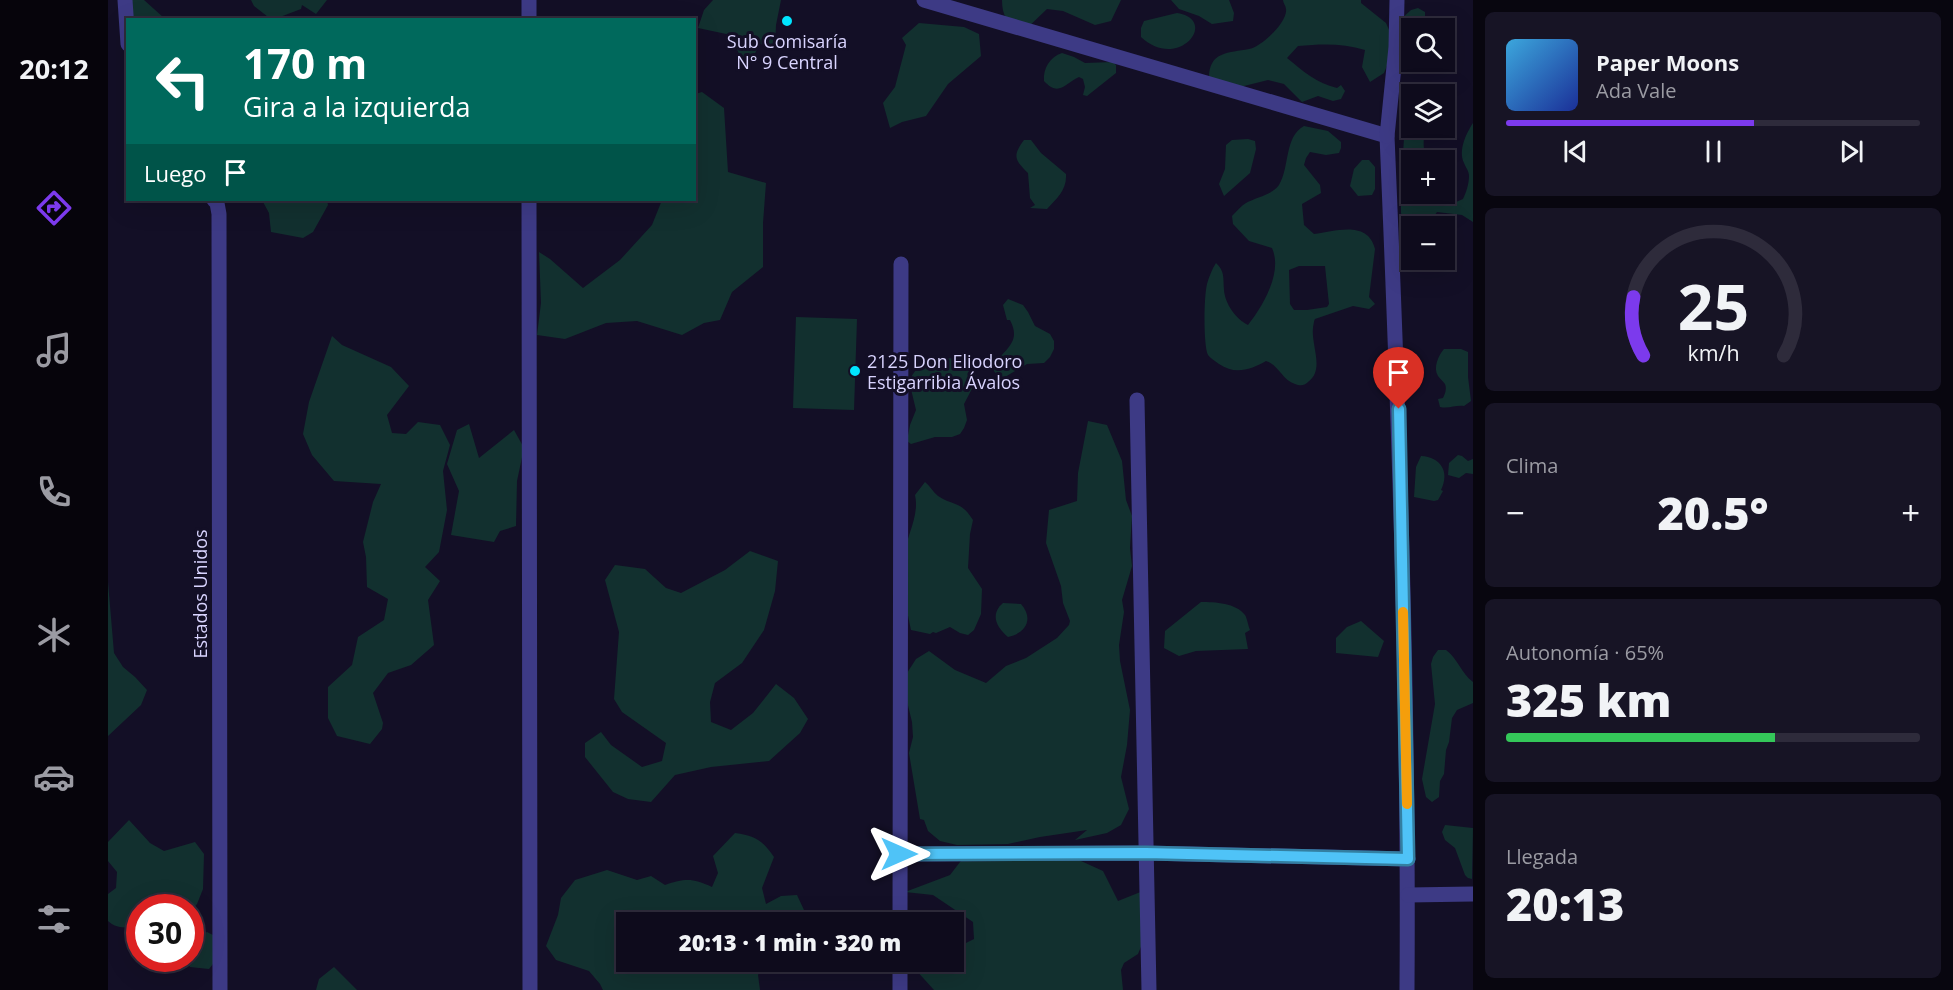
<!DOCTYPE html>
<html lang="es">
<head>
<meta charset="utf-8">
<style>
	:root { --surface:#0e0b1c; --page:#171425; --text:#f1f3f6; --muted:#9b9ba3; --line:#2e2b3b; --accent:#7c3aed }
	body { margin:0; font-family:"Open Sans",sans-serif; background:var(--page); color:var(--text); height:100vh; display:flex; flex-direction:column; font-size:22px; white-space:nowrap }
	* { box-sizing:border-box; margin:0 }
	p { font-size:20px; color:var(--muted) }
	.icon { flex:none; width:33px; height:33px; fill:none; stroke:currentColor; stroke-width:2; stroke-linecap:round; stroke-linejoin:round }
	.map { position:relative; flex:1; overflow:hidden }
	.details { display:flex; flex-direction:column; gap:12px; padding:12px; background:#08060f; width:480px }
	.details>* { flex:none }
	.hud { position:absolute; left:18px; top:18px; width:570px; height:183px; border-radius:0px; box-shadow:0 6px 24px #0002,0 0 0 2px var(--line); background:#00695c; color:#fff; overflow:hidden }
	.controls { position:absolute; left:1293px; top:18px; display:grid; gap:12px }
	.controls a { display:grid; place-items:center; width:54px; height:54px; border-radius:0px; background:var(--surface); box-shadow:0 6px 24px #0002,0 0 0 2px var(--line); font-size:30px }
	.speed { position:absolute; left:18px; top:894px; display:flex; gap:12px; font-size:30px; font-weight:700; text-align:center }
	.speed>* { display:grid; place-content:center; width:78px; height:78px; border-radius:50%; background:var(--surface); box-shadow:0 6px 24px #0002,0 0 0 2px var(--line); line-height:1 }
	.speed .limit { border:9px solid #d22; background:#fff; color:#111 }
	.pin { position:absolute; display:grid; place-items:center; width:51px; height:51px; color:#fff; margin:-62px -26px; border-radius:50% 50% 50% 0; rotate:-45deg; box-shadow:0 0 6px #0007 }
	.pin .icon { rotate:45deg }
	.me { position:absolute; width:66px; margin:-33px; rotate:90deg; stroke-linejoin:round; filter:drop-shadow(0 0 4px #0008) }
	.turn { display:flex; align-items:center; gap:21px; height:126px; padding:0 18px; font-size:27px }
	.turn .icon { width:78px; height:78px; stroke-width:2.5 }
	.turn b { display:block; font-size:42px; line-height:51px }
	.then { display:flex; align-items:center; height:57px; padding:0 18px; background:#0003; gap:12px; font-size:22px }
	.big { font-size:45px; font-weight:800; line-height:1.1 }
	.details .tile { flex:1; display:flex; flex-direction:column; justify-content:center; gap:9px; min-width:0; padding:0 21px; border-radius:9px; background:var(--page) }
	.details .dial { align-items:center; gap:0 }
	.dial svg { height:156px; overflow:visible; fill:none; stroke:var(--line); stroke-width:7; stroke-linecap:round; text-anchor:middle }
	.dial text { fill:var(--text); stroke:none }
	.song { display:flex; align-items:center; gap:18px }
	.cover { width:72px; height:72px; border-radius:9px; background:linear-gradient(135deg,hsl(200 70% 55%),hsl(230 70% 35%)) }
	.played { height:6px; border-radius:3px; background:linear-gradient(90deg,var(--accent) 60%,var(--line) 60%) }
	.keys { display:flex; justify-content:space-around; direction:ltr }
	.heat { display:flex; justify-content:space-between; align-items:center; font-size:33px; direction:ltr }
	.charge { height:9px; border-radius:4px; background:linear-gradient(90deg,#34c759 65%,var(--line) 0) }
	.trip { position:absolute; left:508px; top:912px; width:348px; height:60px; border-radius:0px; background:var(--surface); box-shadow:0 6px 24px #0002,0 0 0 2px var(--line); font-weight:800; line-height:60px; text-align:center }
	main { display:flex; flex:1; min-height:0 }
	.tab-bar { display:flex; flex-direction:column; width:108px; justify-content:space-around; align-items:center; background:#06040b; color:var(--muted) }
	.tab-bar .icon { width:42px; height:42px }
	.tab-bar .selected { color:var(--accent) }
	.tab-bar b { font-size:27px; color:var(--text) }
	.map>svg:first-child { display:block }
</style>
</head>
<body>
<main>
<nav class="tab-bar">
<b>20:12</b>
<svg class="icon selected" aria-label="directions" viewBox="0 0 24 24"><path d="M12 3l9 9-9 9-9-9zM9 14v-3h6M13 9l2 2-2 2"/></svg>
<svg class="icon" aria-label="music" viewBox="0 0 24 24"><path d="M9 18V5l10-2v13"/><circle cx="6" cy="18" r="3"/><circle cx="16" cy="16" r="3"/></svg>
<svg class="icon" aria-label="phone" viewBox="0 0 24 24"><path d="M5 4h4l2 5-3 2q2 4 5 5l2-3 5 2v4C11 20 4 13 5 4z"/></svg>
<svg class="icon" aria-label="climate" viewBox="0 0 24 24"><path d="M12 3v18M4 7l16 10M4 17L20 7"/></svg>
<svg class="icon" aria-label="car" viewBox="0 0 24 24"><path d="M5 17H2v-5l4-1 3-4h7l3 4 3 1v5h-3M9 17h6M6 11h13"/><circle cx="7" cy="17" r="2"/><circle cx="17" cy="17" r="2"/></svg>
<svg class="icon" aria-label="filters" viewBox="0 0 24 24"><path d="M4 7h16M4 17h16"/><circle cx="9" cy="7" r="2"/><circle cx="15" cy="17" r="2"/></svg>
</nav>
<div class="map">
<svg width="1365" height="990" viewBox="0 0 1365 990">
	<rect width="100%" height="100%" fill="#130f26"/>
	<g fill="#12302f" fill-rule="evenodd">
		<path d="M21,0H36L56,18L55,19H24Z"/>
		<path d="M143,0H219L208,14L194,5L193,9L164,20L146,6Z"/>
		<path d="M605,0H673L668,25L667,47L652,44L645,57L634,61L623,35L590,28L596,10Z"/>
		<path d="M894,0H1013L1003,21L987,25L955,11L939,9L915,32C901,24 894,18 894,0Z"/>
		<path d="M1063,0H1121L1126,13L1125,21L1104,24L1091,16L1071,9Z"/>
		<path d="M1175,0H1253V3L1278,23L1285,39L1283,56L1276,73L1262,82L1254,67L1257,50C1235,43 1213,44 1190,46L1179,58C1195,71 1208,83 1229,88L1233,85L1237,91L1233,99L1225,101L1210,96L1194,102L1176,84L1160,80L1120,90L1101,78C1101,51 1121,53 1141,49C1153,47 1180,22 1178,9C1178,6 1175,3 1175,0Z"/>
		<path d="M1310,8L1317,12V20L1309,28H1304L1303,32L1297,34L1292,28L1291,21L1303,10Z"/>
		<path d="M1069,13C1112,20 1070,72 1033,37V28L1036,21Z"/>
		<path d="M811,23L856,27L871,34L873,56L840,84L818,116L794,122L782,128L775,103L787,87L798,45L794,38Z"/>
		<path d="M954,53L966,57L977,63L1005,62L1008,65V73L979,96L975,95L977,87L975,79L971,77C956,84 951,97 936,81C935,68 942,57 954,53Z"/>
		<path d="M594,92L616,108L620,172L658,183L655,223V267L624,292L612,320L596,323L574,335L529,321L498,323L457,339L429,335L433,303L431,252L442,259L475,288L512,260L544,225L554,200H586L587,94Z"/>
		<path d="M1300,100L1303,101L1304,128H1316C1317,140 1312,152 1323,160H1304V194H1334L1348,202L1355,199C1358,193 1361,184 1361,176C1361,171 1358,168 1356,163C1350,150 1358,134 1365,123V222L1354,215L1329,212L1319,226H1304L1303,237L1299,236L1293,213V187L1296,138L1292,122L1295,107Z"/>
		<path d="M1196,126L1220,131L1233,142V148L1231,153L1218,155L1202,152L1198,158L1196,165L1212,185L1213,193L1194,204L1196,225L1206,234C1228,231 1260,220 1267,249L1261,297L1267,304L1261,309L1245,306L1207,319C1206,320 1205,328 1205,328C1203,346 1217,370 1200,382C1196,386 1192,386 1187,384C1174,380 1171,365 1158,361C1142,370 1127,375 1111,364C1107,361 1102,358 1100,355C1095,344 1096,296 1099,284C1101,277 1104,269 1108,263C1117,271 1115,278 1116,290C1117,304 1128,319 1140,325C1155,306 1175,272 1164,248L1141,241L1125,224L1124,216C1129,211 1133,206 1138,203C1148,197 1164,195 1171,185C1182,167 1176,137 1196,126ZM1191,266H1217L1221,304L1219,307L1199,310H1186L1182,304L1181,270Z"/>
		<path d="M1140,139L1147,141L1148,149L1142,173L1116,196L1111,184L1117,169L1118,145L1124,140Z"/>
		<path d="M916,140H923L933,153L958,174C959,190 949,198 939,209L922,208L927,205L922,198L920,173C907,160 904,156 916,140Z"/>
		<path d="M1254,160H1261L1267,167V189L1264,195L1250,196L1242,186L1246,169Z"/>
		<path d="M154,200H219L220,205L205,232L195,238L163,232L161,213Z"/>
		<path d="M900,299L915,305L920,312L927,326L942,334L946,341V349L942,357L936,363L919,364L897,377L889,376L885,369C893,349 915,345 902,320H899L895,305Z"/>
		<path d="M688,317L749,319L746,410L685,408Z"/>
		<path d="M224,336L234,345L283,367L301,386L279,415L284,433L298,434L310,422L332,425L342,445L335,471L339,510L331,552L317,567L332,581L320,600L326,645L303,665L280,673L265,693L275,723L274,729L262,744L229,736L220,718V687L244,665L250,637L276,620L280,599L259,587L258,557L255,542L265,502L273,484L226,481L204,455L195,434L201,402Z"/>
		<path d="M1336,349H1353L1360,352V377L1363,401L1356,406C1347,405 1341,409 1332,407L1330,399L1335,398C1337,394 1339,389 1337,384C1335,381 1332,379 1330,376C1325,368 1330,356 1336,349Z"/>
		<path d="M835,358L858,359L867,373L868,381L856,404L859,420L856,428L852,434L844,437H827L803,444L799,441L802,425L808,410L802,385L803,377L812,364L819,360Z"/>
		<path d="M980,421L999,425L1014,461L1018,500L1024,516L1022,548L1024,566L1014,600L1016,612L1011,645L1012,661L1022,710L1019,745L1013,777L1021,809L1013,825L999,833L967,840L979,830L932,837L900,844L849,845L832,841L820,831L816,820L812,819L801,753L805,737L804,722L796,689L799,673L808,659L821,651L847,670L878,683L898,666L918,658L949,638L961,625L962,621L955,603L953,586L938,543L941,510L969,501L970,473Z"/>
		<path d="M361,424L371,458L406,430L416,448L409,481L408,526L392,531L386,542L343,535L351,491L339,464L349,430Z"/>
		<path d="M1350,455L1354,456L1360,461L1365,459V474L1358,473L1351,478L1340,475L1341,463Z"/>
		<path d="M1313,456C1333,457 1342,472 1333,490L1335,491L1330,500L1326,501L1306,497L1308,467Z"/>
		<path d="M817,482C822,486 825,492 830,496C847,507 852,500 865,520L862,534L860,568L874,589L873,614L866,630L860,635L852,633L842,627L828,633L825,632L822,634L803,630C798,607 794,584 796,559C797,537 812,517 807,495Z"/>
		<path d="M642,551L670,561L667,591L656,630L634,663L607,683L602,702L603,722L623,730L645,713L668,684L686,698L700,719L692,733L661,761L603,767L567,775L543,802L520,799L505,792L477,757V743L493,732L503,745L534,767L554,761L558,743L514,712L506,699L511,632L497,580L507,565L537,569L558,588L573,593L617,570Z"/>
		<path d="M0,582L6,653L15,667L27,677L39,690L33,705L0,736Z"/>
		<path d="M1093,602C1107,602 1128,603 1137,615C1139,618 1140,625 1142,630L1137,633L1140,649L1088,651L1071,656L1056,648L1057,631Z"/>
		<path d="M895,603L913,604C926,619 918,633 900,637C888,627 882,614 895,603Z"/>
		<path d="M1253,621L1276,641L1270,657L1228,653V638L1239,627Z"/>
		<path d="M1330,650H1338C1350,659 1353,673 1365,682V703L1349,710L1344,718L1341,742L1338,750L1336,774L1332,781L1331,797L1324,802L1318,797L1314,779L1327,704L1323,664L1325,657Z"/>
		<path d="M21,820L42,843L56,851L87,842L96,854L95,889L89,904L83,911L82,908H32L31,927C20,928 8,929 0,921V894L8,888L9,872L0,861V842Z"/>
		<path d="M1337,825L1365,828L1364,879L1360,878L1357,875L1347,848L1337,840L1334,832Z"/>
		<path d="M627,833C648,836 654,840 666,857L654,888L658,904L673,896L689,895L696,910L681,914L673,922H519V962H656L650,975L652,990H495L492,984L481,971L448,960L438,946L450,915L453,898L467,880L499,870L529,880L543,876L557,885C577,878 585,878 604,887L610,873L605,856Z"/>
		<path d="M871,846L962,856L995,871L1010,901L1045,887L1037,937L1030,954L1016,963L1013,970L1015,990H826L807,969V962H846V949L866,939L865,922L825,895L797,892L842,875L852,862Z"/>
		<path d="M99,932L113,939L112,955L101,969L82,967L77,959L82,958V941Z"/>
		<path d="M226,967L249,990H208L211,979Z"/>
	</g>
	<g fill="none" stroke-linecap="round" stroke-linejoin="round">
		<g stroke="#3d3a85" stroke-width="15">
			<path d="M17,0L20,44"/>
			<path d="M816,0L1279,136C1291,420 1301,705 1299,990"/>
			<path d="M421,20V0"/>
			<path d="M1279,136L1288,47L1289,0"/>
			<path d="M106,200L109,203L111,214L112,990"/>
			<path d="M421,200L422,990"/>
			<path d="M1029,400L1041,990"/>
			<path d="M791,854L1038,853L1300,859"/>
			<path d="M1300,895L1365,894"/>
			<path d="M792,922L793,264"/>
			<path d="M792,962V990"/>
		</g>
	</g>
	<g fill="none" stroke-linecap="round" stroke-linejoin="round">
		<defs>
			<path id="route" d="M791,854L1038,853L1300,859L1291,409"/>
		</defs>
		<use href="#route" stroke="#337fa1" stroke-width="15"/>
		<use href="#route" stroke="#4fc3f7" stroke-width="10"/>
		<path stroke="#f59e0b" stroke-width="10" d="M1295,612L1299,804"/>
	</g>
	<g fill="#00e5ff" stroke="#130f26" stroke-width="2">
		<circle cx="679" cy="21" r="6"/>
		<circle cx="747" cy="371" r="6"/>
	</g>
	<g text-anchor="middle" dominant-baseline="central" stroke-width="6" stroke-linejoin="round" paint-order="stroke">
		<g font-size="18" fill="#d9d4ff" stroke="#130f26">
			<text x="679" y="41">Sub Comisaría<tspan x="679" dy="21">N° 9 Central</tspan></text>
			<text x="759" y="361" text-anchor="start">2125 Don Eliodoro<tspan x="759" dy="21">Estigarribia Ávalos</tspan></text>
		</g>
		<g font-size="18" fill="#d9d4ff" stroke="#130f26">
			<text transform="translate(92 594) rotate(-90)">Estados Unidos</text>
		</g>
	</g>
</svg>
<div class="controls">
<a><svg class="icon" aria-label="search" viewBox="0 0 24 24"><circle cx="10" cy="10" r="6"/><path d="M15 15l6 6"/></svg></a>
<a><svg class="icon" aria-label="layers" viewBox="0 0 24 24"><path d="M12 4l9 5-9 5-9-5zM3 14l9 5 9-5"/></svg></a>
<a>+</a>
<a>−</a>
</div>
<div class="speed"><div class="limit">30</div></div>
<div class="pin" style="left:1291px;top:409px;background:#d93025"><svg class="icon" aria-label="arrive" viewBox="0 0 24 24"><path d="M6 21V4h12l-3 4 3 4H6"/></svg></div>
<svg class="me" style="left:791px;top:854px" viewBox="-20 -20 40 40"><path d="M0-17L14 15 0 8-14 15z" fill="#4fc3f7" stroke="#fff" stroke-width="4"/></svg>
<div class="trip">20:13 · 1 min · 320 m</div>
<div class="hud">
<div class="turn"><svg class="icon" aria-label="left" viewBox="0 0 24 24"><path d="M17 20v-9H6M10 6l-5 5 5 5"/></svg><div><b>170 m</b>Gira a la izquierda</div></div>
<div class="then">Luego<svg class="icon" aria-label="arrive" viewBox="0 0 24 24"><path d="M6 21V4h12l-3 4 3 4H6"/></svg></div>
</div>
</div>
<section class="details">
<div class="tile">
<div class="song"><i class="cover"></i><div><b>Paper Moons</b><p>Ada Vale</p></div></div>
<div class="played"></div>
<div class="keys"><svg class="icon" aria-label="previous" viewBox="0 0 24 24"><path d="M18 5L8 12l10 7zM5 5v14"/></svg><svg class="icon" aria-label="pause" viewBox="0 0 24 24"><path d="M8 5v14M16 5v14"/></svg><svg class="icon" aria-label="next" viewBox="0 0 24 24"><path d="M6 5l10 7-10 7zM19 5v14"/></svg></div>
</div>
<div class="tile dial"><svg viewBox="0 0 100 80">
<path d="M14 69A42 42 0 1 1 86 69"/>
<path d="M14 69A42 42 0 0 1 9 39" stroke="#7c3aed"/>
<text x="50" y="56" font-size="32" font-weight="700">25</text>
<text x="50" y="72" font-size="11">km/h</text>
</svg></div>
<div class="tile"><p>Clima</p>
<div class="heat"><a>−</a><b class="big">20.5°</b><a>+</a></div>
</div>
<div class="tile"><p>Autonomía · 65%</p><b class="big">325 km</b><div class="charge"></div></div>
<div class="tile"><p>Llegada</p><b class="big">20:13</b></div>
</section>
</main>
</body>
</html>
